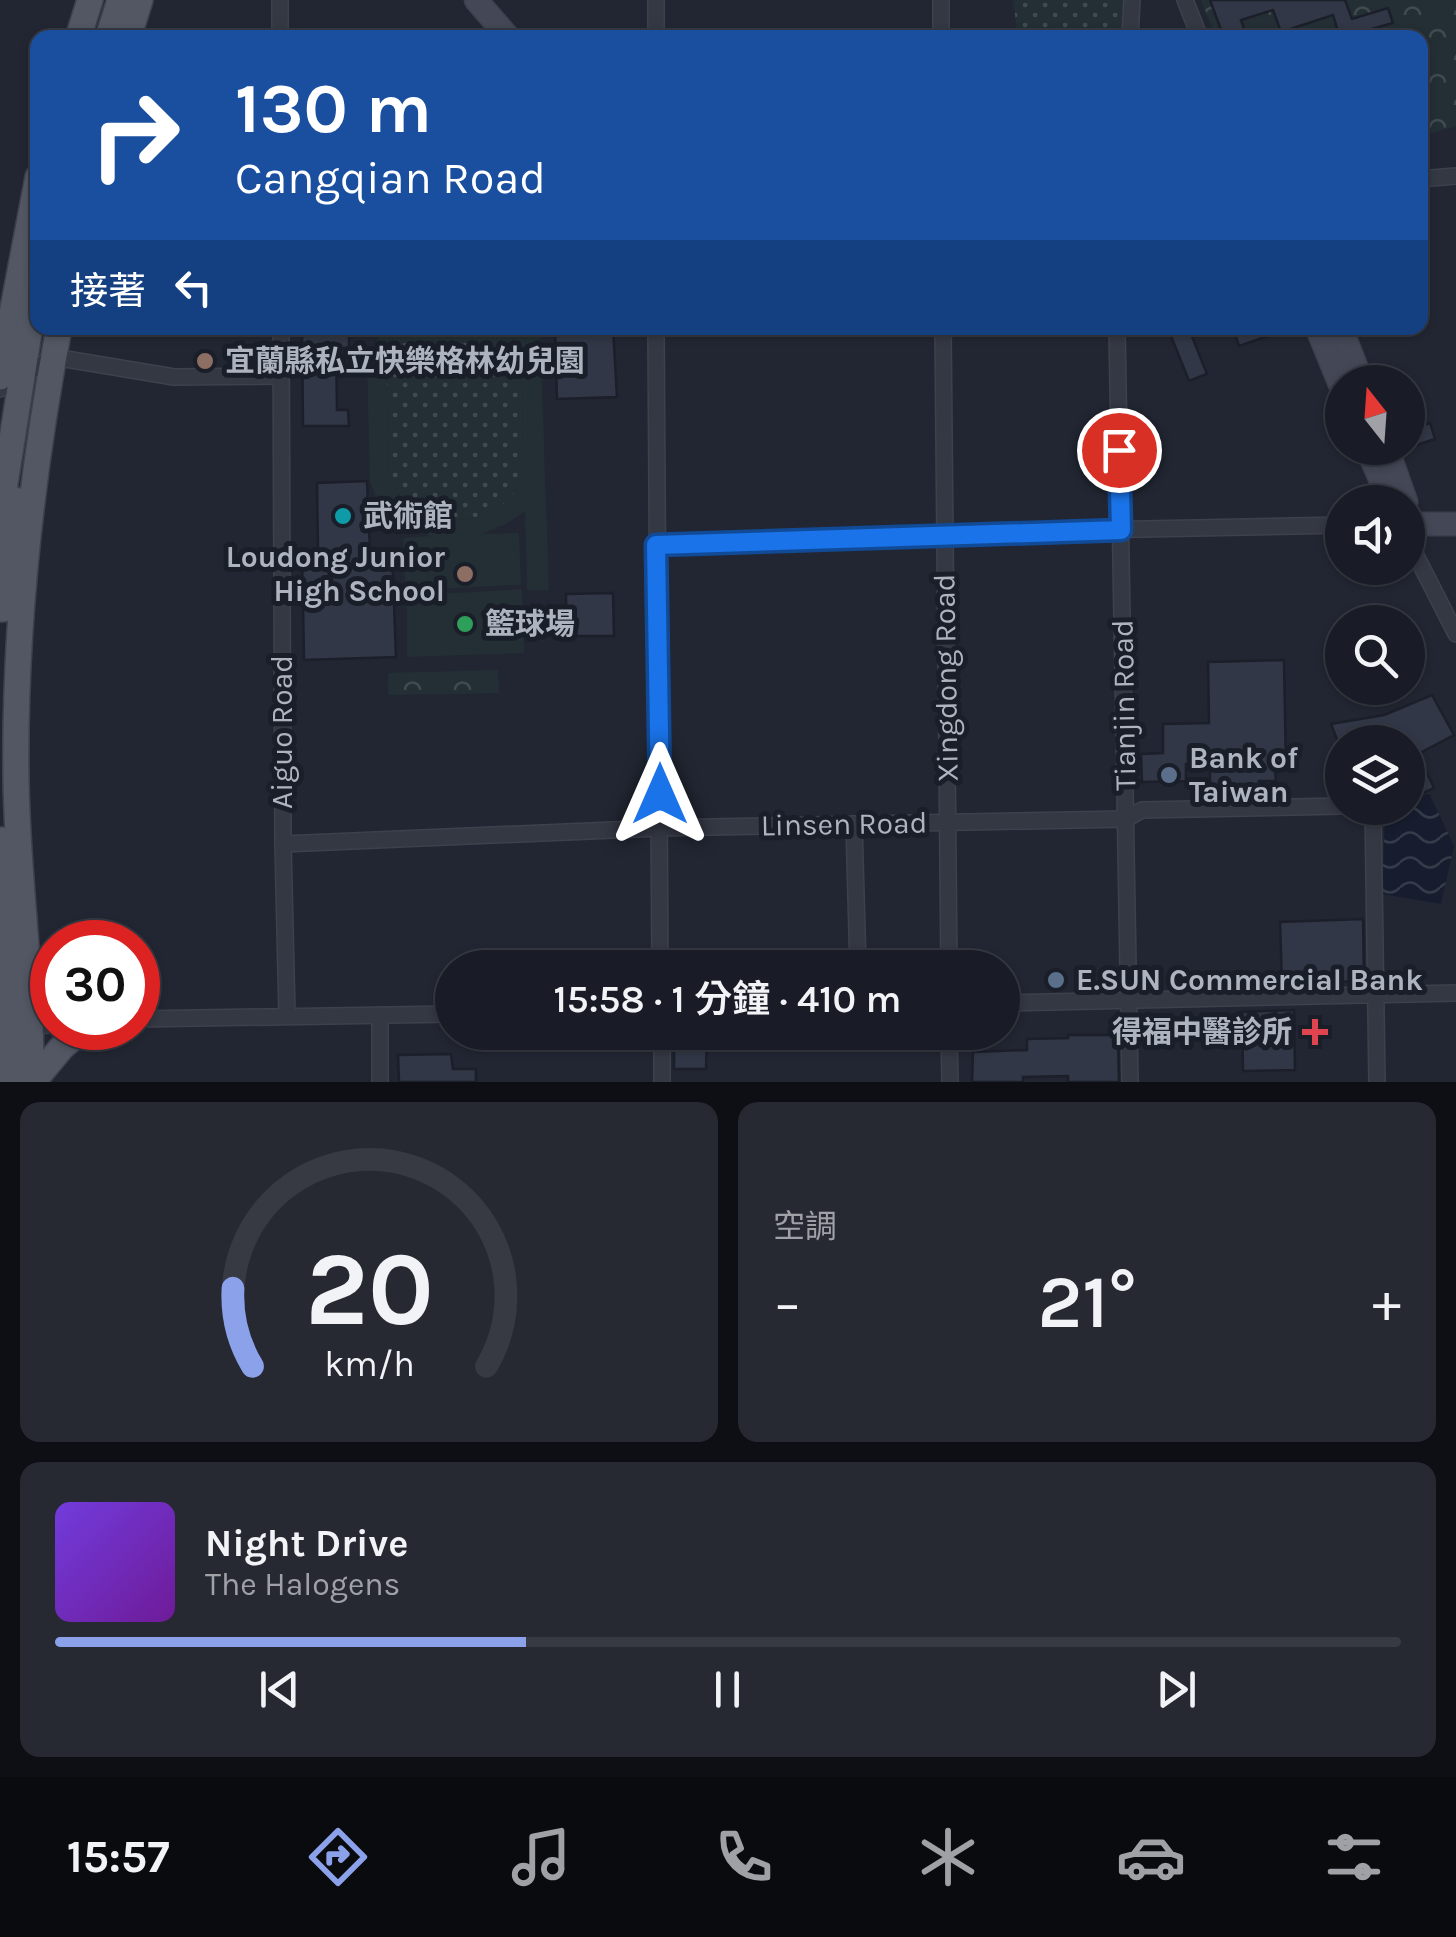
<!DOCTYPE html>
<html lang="zh-TW">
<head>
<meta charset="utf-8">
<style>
	:root { --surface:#191c26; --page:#262932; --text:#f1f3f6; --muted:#9fa1a7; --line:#373a43; --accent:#8ba1e9 }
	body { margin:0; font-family:Karla,"Noto Sans TC",sans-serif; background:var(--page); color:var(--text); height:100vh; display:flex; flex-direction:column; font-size:38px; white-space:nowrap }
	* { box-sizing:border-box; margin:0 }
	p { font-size:32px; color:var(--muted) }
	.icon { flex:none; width:55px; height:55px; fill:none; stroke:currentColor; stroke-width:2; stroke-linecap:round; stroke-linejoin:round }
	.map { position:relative; height:1082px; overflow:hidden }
	.drawer { display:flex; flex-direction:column; gap:20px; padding:20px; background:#0e0f15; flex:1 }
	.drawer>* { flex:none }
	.hud { position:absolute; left:30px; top:30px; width:1398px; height:305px; border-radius:20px; box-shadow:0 2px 8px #0004,0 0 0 2px var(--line); background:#1a4fa0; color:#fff; overflow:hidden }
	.needle { width:65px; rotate:343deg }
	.buttons { position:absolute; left:1325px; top:365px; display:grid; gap:20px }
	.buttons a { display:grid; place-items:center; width:100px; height:100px; border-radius:50%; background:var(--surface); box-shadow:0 2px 8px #0004,0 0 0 2px var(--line); font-size:50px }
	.speed { position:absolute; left:30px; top:920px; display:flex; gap:20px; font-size:50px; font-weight:700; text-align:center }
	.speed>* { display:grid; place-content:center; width:130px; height:130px; border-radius:50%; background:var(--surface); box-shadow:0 2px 8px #0004,0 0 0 2px var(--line); line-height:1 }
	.speed .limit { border:15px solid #d22; background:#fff; color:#111 }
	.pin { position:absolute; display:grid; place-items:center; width:85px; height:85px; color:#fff; margin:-42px; border:5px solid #fff; border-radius:50%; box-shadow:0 2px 10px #0007 }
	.me { position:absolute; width:110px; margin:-55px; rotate:0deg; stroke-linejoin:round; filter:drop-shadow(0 0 8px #0008) }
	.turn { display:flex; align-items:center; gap:35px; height:210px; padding:0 40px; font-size:45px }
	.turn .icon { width:130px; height:130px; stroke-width:2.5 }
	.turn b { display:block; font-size:70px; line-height:85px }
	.then { display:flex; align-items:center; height:95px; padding:0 40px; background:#0003; gap:20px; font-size:38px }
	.big { font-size:75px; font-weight:600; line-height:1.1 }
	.drawer .card { flex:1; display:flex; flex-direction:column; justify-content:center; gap:15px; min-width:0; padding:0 35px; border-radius:20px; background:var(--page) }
	.drawer .dial { align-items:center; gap:0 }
	.dial svg { height:260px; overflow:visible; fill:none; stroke:var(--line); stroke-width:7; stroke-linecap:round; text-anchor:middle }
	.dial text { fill:var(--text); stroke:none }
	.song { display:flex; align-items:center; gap:30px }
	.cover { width:120px; height:120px; border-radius:15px; background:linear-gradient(135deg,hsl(260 70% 55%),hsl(280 70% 35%)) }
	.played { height:10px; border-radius:5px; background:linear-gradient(90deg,var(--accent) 35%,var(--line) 35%) }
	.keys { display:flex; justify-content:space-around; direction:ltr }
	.heat { display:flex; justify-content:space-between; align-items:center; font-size:55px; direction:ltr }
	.drawer .tiles { flex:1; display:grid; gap:20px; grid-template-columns:1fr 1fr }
	.card:last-child { grid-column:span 2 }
	.trip { position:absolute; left:435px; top:950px; width:585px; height:100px; border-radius:50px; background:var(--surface); box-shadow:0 2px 8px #0004,0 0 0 2px var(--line); font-weight:600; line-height:100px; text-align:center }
	.dock { display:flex; height:160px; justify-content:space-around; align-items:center; background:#0a0b0f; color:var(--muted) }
	.dock .icon { width:70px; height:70px }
	.dock .selected { color:var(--accent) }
	.dock b { font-size:45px; color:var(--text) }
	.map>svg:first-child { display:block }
</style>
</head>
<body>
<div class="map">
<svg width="1456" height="1082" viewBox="0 0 1456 1082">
	<defs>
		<pattern id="grass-dots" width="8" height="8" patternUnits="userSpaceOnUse" patternTransform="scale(2.5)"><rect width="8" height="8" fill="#232f34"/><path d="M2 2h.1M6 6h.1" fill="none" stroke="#404b50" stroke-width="1.8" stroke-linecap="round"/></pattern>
		<pattern id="forest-crowns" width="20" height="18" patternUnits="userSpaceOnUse" patternTransform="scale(2.5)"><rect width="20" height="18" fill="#232f34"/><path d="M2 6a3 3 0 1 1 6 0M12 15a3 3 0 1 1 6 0" fill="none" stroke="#404b50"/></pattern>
		<pattern id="water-waves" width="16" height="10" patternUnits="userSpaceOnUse" patternTransform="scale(2.5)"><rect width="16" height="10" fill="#171d2e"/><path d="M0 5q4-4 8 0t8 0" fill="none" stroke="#363b4a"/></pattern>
	</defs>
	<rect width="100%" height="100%" fill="#212632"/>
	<g fill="url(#grass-dots)">
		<path d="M1013,0H1124L1123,37H1018Z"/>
		<path d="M411,328H500L510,335L522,354L523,480C498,534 409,534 389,476L386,363L397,338Z"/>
	</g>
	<g fill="url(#forest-crowns)">
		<path d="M1201,0H1456V126L1420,137V38L1216,37Z"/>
		<path d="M518,31L649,35L648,37L524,38Z"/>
		<path d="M498,670L499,693L388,695V673Z"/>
	</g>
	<g fill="#232f34">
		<path d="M383,328H411L397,338L386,363L389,475C409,534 497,534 523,480L522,355L511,335L500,328H540L549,590H527L525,511L506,524L482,534L519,533L521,585L405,590L403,538L430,536L391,520L380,507L370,482L367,361Z"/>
		<path d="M522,589L524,653L407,657V596Z"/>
	</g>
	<path fill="url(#water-waves)" d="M1429,793L1454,846L1441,904L1382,894L1385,814L1399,808H1408V803Z"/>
	<g fill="#313746" stroke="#1c1f2a" stroke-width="2.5">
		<path d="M1210,0H1345L1352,19L1388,8L1393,23L1340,38L1333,15L1281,32L1273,10L1241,20L1247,38H1224Z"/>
		<path d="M302,328H349V348H336L337,410H348L349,426H303Z"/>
		<path d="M555,328H613L617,397L557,399Z"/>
		<path d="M1233,328H1287L1288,329L1239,346Z"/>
		<path d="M1189,329L1207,374L1189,381L1171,336Z"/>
		<path d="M1430,423L1435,439L1408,448V430Z"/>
		<path d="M367,481L370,550L392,549L396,657L304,660L302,552H318L317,483Z"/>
		<path d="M613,593L614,636H566V594Z"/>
		<path d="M1284,660L1286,770L1275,771L1276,781H1259L1260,792L1210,793V763L1186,764V781L1142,782L1141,754L1163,753V724L1209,723L1208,662Z"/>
		<path d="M1432,695L1454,735L1418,754L1434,788L1408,800V742H1338L1331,724L1384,715Z"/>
		<path d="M1363,919L1364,981L1282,983L1280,922Z"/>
		<path d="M1294,1010L1295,1070L1243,1071L1242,1012Z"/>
		<path d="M1152,1017H1173V1047H1144V1025Z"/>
		<path d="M674,1032H707L706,1069H674Z"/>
		<path d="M1068,1035H1118L1119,1082H1068V1076L1023,1077V1082H972L973,1052L1027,1050V1039L1068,1038Z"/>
		<path d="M451,1054L453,1069H476V1082H399L398,1055Z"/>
	</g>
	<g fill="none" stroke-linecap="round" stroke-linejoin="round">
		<defs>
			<g id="minor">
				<path d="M280,0V38"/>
				<path d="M941,0V38"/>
				<path d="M1185,0L1200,38"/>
				<path d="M656,38V0"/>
				<path d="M1130,38L1132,0"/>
				<path d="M1420,179L1456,176"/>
				<path d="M281,328L283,844L287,1015"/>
				<path d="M656,328L660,968"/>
				<path d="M943,328L949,968"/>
				<path d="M1117,328L1130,1082"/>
				<path d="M0,389L54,357L174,377L281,376"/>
				<path d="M1408,540L1456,634"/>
				<path d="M656,545L944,533L1342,525"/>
				<path d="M1373,808L1377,1082"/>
				<path d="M854,824L858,968"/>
				<path d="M283,844L660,828L1126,819L1142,810L1342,806"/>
				<path d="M1002,1003L1456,993"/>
				<path d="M138,1019L452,1014"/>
				<path d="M24,1026L52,1025"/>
				<path d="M662,1032V1082"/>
				<path d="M949,1032L950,1082"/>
				<path d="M380,1082V1015"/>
			</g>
			<g id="secondary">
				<path d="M476,0L509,38"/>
				<path d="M1317,328L1342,389"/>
				<path d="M1341,328L1362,382"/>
				<path d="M1367,448L1390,502"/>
				<path d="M1387,448L1406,502"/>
				<path d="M1408,524H1456"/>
			</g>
			<g id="primary">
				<path d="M78,38L90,0"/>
				<path d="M108,38L120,0"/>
				<path d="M128,38L140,0"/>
				<path d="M0,377L38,177"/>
				<path d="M0,515L38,275"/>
				<path d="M3,609L15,500"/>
				<path d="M2,840L11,1082"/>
				<path d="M30,1082C34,981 17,880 16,779C14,628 31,477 59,328"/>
				<path d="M33,1082L62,1047L85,1028"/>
			</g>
		</defs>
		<use href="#minor" stroke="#3e414d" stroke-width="18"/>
		<use href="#secondary" stroke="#3e414d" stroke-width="25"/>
		<use href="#primary" stroke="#3e414d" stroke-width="28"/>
		<use href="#minor" stroke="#343843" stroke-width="15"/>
		<use href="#secondary" stroke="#434756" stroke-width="22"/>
		<use href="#primary" stroke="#525763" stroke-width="25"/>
	</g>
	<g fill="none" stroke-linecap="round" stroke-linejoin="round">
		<defs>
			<path id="route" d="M660,794L656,545L1121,530L1119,450"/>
		</defs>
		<use href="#route" stroke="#114b97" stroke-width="25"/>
		<use href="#route" stroke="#1a73e8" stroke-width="18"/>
	</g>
	<g fill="#8d6e63" stroke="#1a1e28" stroke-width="4">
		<circle cx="205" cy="361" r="10"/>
		<circle cx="465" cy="574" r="10"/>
	</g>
	<circle fill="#0f9aa8" stroke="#1a1e28" stroke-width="4" cx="343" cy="516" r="10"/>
	<circle fill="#2e9e5b" stroke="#1a1e28" stroke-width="4" cx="465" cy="624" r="10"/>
	<g fill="#5c6f8a" stroke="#1a1e28" stroke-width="4">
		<circle cx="1169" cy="775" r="10"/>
		<circle cx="1056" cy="980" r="10"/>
	</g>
	<path fill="#e0444e" stroke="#1a1e28" stroke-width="4" d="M1310 1017h10v10h10v10h-10v10h-10v-10h-10v-10h10z"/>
	<g text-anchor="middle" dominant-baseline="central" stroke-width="10" stroke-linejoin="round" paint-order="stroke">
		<g font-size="30" font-weight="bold" fill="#aeb3c0" stroke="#1a1e28" text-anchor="start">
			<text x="225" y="361">宜蘭縣私立快樂格林幼兒園</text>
			<text x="363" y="516">武術館</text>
			<text x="445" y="557" text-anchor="end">Loudong Junior<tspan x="445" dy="34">High School</tspan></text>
			<text x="485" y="624">籃球場</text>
			<text x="1189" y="758">Bank of<tspan x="1189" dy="34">Taiwan</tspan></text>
			<text x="1076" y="980">E.SUN Commercial Bank</text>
			<text x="1292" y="1032" text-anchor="end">得福中醫診所</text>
		</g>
		<g font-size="30" fill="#aeb3c0" stroke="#1a1e28">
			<text transform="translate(946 678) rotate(-91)">Xingdong Road</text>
			<text transform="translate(1124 705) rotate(-91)">Tianjin Road</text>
			<text transform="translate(282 732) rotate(-90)">Aiguo Road</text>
			<text transform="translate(844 824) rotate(-1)">Linsen Road</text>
		</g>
	</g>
</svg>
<div class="buttons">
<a><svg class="needle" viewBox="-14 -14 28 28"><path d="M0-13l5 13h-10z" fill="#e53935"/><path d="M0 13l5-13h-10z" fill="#9fa1a7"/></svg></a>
<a><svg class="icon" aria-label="sound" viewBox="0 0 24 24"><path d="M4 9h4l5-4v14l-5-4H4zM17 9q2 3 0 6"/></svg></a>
<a><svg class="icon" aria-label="search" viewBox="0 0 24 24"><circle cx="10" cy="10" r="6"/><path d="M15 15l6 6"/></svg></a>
<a><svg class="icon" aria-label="layers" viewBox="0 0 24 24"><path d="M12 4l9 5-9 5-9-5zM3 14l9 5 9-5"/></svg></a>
</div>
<div class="speed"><div class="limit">30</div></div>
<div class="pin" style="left:1119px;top:450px;background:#d93025"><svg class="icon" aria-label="arrive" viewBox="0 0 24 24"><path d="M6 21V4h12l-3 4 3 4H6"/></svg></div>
<svg class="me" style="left:660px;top:794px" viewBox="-20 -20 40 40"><path d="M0-17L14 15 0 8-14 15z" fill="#1a73e8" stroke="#fff" stroke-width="4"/></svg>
<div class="trip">15:58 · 1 分鐘 · 410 m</div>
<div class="hud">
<div class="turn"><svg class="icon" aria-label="right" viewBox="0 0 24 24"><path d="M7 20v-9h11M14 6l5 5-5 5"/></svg><div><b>130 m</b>Cangqian Road</div></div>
<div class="then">接著<svg class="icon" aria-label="left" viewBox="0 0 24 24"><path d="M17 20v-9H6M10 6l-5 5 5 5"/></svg></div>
</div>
</div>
<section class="drawer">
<div class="tiles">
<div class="card dial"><svg viewBox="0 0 100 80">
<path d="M14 69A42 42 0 1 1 86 69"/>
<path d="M14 69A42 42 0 0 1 8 45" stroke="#8ba1e9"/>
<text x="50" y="56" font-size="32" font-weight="700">20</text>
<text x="50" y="72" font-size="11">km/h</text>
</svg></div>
<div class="card"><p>空調</p>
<div class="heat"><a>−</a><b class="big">21°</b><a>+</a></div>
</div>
<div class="card">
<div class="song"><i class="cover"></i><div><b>Night Drive</b><p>The Halogens</p></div></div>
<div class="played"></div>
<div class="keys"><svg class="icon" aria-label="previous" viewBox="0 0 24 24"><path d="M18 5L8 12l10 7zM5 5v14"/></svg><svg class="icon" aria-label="pause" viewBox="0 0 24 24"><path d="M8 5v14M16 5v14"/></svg><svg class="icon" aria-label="next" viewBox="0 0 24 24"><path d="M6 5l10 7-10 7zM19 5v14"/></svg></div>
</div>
</div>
</section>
<nav class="dock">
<b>15:57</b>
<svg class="icon selected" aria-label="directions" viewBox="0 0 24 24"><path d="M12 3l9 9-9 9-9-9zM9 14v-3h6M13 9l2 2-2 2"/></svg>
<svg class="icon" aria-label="music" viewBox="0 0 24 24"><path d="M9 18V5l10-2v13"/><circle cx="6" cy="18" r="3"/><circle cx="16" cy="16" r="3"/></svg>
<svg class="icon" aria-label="phone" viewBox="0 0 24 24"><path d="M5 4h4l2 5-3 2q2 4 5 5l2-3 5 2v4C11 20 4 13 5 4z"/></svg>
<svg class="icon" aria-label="climate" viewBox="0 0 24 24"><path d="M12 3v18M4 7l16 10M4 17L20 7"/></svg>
<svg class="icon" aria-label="car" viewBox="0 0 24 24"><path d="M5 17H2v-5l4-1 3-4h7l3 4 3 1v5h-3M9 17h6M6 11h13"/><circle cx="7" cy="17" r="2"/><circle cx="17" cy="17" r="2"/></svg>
<svg class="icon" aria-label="filters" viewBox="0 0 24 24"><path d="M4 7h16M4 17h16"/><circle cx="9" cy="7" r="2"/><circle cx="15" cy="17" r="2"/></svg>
</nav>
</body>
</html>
